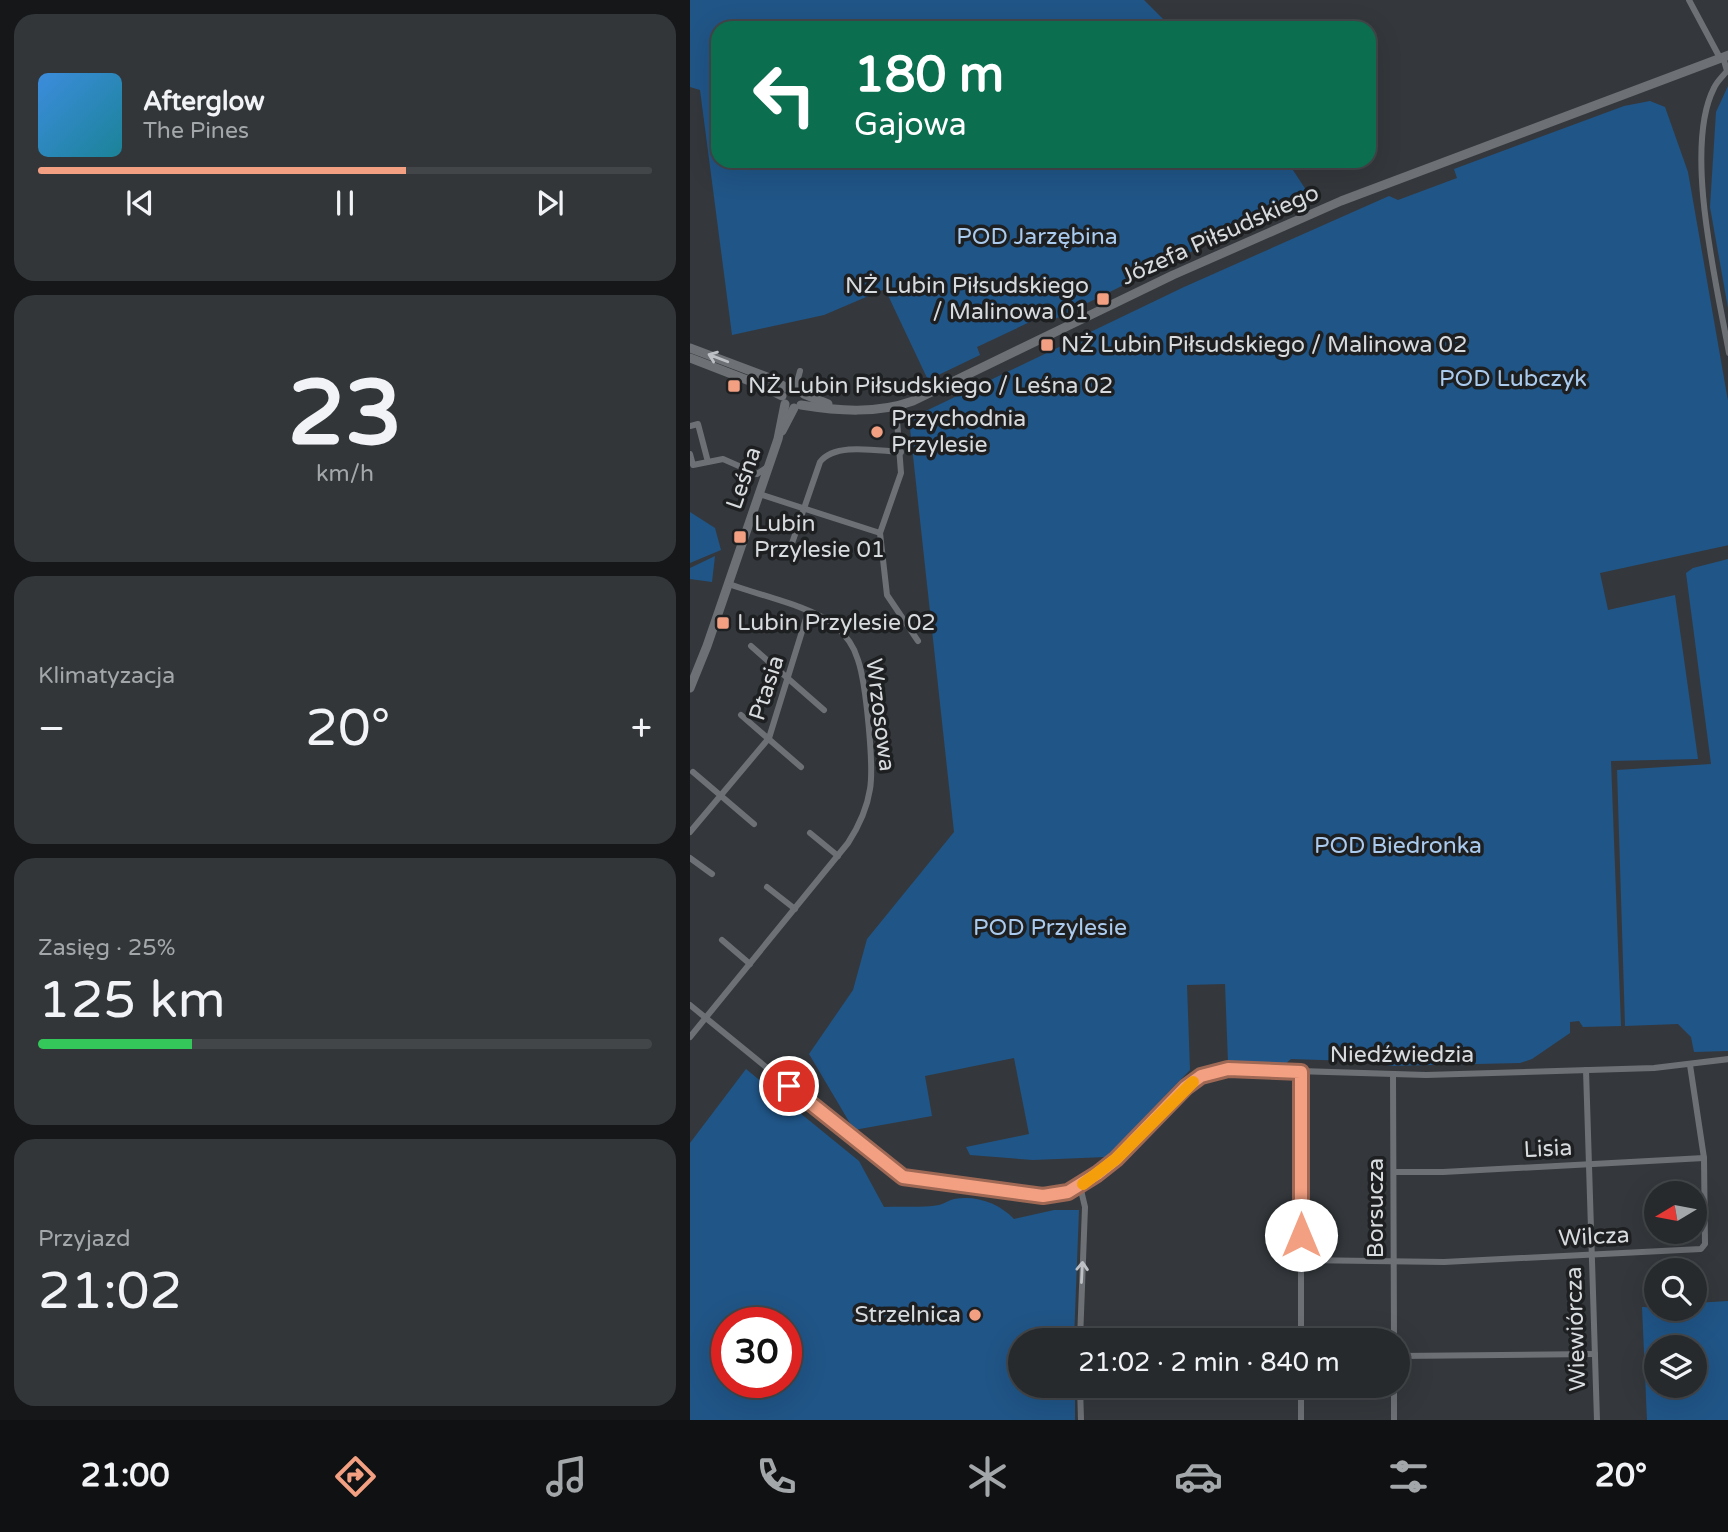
<!DOCTYPE html>
<html lang="pl">
<head>
<meta charset="utf-8">
<style>
	:root { --surface:#272a2d; --page:#333639; --text:#f1f3f6; --muted:#a4a7aa; --line:#434649; --accent:#f3a082 }
	body { margin:0; font-family:"Varela Round",sans-serif; background:var(--page); color:var(--text); height:100vh; display:flex; flex-direction:column; font-size:26px; white-space:nowrap }
	* { box-sizing:border-box; margin:0 }
	p { font-size:23px; color:var(--muted) }
	.icon { flex:none; width:38px; height:38px; fill:none; stroke:currentColor; stroke-width:2; stroke-linecap:round; stroke-linejoin:round }
	.map { position:relative; flex:1; overflow:hidden }
	.details { display:flex; flex-direction:column; gap:14px; padding:14px; background:#151719; width:690px }
	.details>* { flex:none }
	.banner { position:absolute; left:21px; top:21px; width:665px; height:147px; border-radius:21px; box-shadow:0 7px 28px #0002,0 0 0 2px var(--line); background:#0b6e4f; color:#fff; overflow:hidden }
	.needle { width:46px; rotate:260deg }
	.controls { position:absolute; left:954px; top:1181px; display:grid; gap:14px }
	.controls a { display:grid; place-items:center; width:63px; height:63px; border-radius:50%; background:var(--surface); box-shadow:0 7px 28px #0002,0 0 0 2px var(--line); font-size:35px }
	.speed { position:absolute; left:21px; top:1307px; display:flex; gap:14px; font-size:35px; font-weight:700; text-align:center }
	.speed>* { display:grid; place-content:center; width:91px; height:91px; border-radius:50%; background:var(--surface); box-shadow:0 7px 28px #0002,0 0 0 2px var(--line); line-height:1 }
	.speed .limit { border:10px solid #d22; background:#fff; color:#111 }
	.pin { position:absolute; display:grid; place-items:center; width:60px; height:60px; color:#fff; margin:-30px; border:4px solid #fff; border-radius:50%; box-shadow:0 2px 7px #0007 }
	.me { position:absolute; width:77px; margin:-38px; rotate:0deg; stroke-linejoin:round; filter:drop-shadow(0 0 5px #0008) }
	.turn { display:flex; align-items:center; gap:24px; height:147px; padding:0 28px; font-size:32px }
	.turn .icon { width:91px; height:91px; stroke-width:2.5 }
	.turn b { display:block; font-size:49px; line-height:60px }
	.big { font-size:52px; font-weight:600; line-height:1.1 }
	.details .tile { flex:1; display:flex; flex-direction:column; justify-content:center; gap:10px; min-width:0; padding:0 24px; border-radius:21px; background:var(--page) }
	.details .dial { align-items:center; gap:0 }
	.dial b { font-size:91px; line-height:1 }
	.song { display:flex; align-items:center; gap:21px }
	.cover { width:84px; height:84px; border-radius:10px; background:linear-gradient(135deg,hsl(210 70% 55%),hsl(190 70% 35%)) }
	.played { height:7px; border-radius:4px; background:linear-gradient(90deg,var(--accent) 60%,var(--line) 60%) }
	.keys { display:flex; justify-content:space-around; direction:ltr }
	.heat { display:flex; justify-content:space-between; align-items:center; font-size:38px; direction:ltr }
	.charge { height:10px; border-radius:5px; background:linear-gradient(90deg,#34c759 25%,var(--line) 0) }
	.trip { position:absolute; left:318px; top:1328px; width:402px; height:70px; border-radius:35px; background:var(--surface); box-shadow:0 7px 28px #0002,0 0 0 2px var(--line); font-weight:600; line-height:70px; text-align:center }
	.menu { display:flex; height:112px; justify-content:space-around; align-items:center; background:#101112; color:var(--muted) }
	.menu .icon { width:49px; height:49px }
	.menu .selected { color:var(--accent) }
	.menu b { font-size:32px; color:var(--text) }
	main { display:flex; flex:1; min-height:0 }
	.map>svg:first-child { display:block }
</style>
</head>
<body>
<main>
<section class="details">
<div class="tile">
<div class="song"><i class="cover"></i><div><b>Afterglow</b><p>The Pines</p></div></div>
<div class="played"></div>
<div class="keys"><svg class="icon" aria-label="previous" viewBox="0 0 24 24"><path d="M18 5L8 12l10 7zM5 5v14"/></svg><svg class="icon" aria-label="pause" viewBox="0 0 24 24"><path d="M8 5v14M16 5v14"/></svg><svg class="icon" aria-label="next" viewBox="0 0 24 24"><path d="M6 5l10 7-10 7zM19 5v14"/></svg></div>
</div>
<div class="tile dial"><b>23</b><p>km/h</p></div>
<div class="tile"><p>Klimatyzacja</p>
<div class="heat"><a>−</a><b class="big">20°</b><a>+</a></div>
</div>
<div class="tile"><p>Zasięg · 25%</p><b class="big">125 km</b><div class="charge"></div></div>
<div class="tile"><p>Przyjazd</p><b class="big">21:02</b></div>
</section>
<div class="map">
<svg width="1039" height="1420" viewBox="0 0 1039 1420">
	<rect width="100%" height="100%" fill="#34383c"/>
	<g fill="#205587" fill-rule="evenodd">
		<path d="M0,0H454L482,28H28V161H597L618,193L527,234V239L363,320L359,313L287,347L290,355L238,380L195,289L134,315L42,335L10,90L0,87Z"/>
		<path d="M1038,86V308L1020,207L1026,112Z"/>
		<path d="M960,101L975,107L998,172L1038,401L1039,545L910,573L918,610L985,595L1008,759L921,761L931,1026L893,1027L889,1021L880,1022V1033L842,1059L830,1063L699,1066L692,1062L601,1059L594,1065L538,1062L535,984L497,985L500,1070L416,1157L343,1160L280,1155L276,1147L339,1134L324,1058L235,1076L242,1116L164,1130L119,1054L163,990L177,939L264,832L219,419L494,287L699,196L708,200L767,178L764,169L934,106Z"/>
		<path d="M0,512L25,528L31,550L0,563Z"/>
		<path d="M25,556L22,582L0,579V568Z"/>
		<path d="M1038,559V1051L1004,1052L1001,1037L988,1024L935,1026L927,770L1021,764L996,573L1003,568Z"/>
		<path d="M56,1069L169,1161L194,1207C212,1206 231,1208 249,1205C254,1204 259,1200 264,1199C286,1195 309,1203 324,1219L364,1210H389L384,1340H331V1386H385V1420H0V1143ZM37,1323H96V1382H37Z"/>
		<path d="M1038,1301V1420H957L952,1307L1004,1309L1005,1303ZM966,1348H1004V1386H966Z"/>
	</g>
	<g fill="none" stroke-linecap="round" stroke-linejoin="round">
		<g stroke="#6d7176" stroke-width="6">
			<path d="M999,0L1030,58"/>
			<path d="M1033,57L1037,71C1033,76 1027,81 1024,88C993,148 1027,286 1039,353"/>
			<path d="M106,386L110,371"/>
			<path d="M206,407L211,473L190,533L197,595L228,641"/>
			<path d="M0,426L8,424L18,462L3,465L0,454"/>
			<path d="M18,462L33,459L67,474L79,466"/>
			<path d="M69,494L190,533"/>
			<path d="M99,552L130,462C145,442 188,451 211,452"/>
			<path d="M61,646L134,710"/>
			<path d="M51,715L111,767"/>
			<path d="M3,772L64,824"/>
			<path d="M0,832L79,738L118,612"/>
			<path d="M120,833L148,856"/>
			<path d="M0,858L22,874"/>
			<path d="M77,887L105,909"/>
			<path d="M32,940L60,964"/>
			<path d="M0,1005L207,1174C228,1185 266,1185 291,1188C316,1192 345,1200 370,1194C440,1178 474,1070 544,1069L736,1075L964,1068L1039,1059"/>
			<path d="M0,1037L158,843C169,826 177,809 180,789C184,765 176,683 168,660C164,646 155,634 144,625C121,606 68,595 39,584"/>
			<path d="M896,1070L907,1420"/>
			<path d="M703,1075L704,1340"/>
			<path d="M704,1172H753L1014,1158"/>
			<path d="M611,1260L754,1262L1011,1249L1015,1244L1014,1158L1000,1065"/>
			<path d="M390,1340L395,1207L390,1186"/>
			<path d="M611,1340V1072"/>
			<path d="M709,1356L905,1354"/>
			<path d="M390,1386L391,1420"/>
			<path d="M611,1386V1420"/>
			<path d="M704,1420V1386"/>
		</g>
		<g stroke="#6d7176" stroke-width="9">
			<path d="M0,348L77,377L97,388"/>
			<path d="M0,358L70,385L92,396"/>
			<path d="M97,388L106,386L114,394L138,404"/>
			<path d="M111,405C148,411 187,414 223,401L483,275L651,201L1039,55"/>
			<path d="M92,431L104,408"/>
			<path d="M0,688L17,646L88,439L95,404"/>
		</g>
	</g>
	<defs><path id="oneway-shaft" d="M-6 0H5M1.5-3L5.5 0L1.5 3" fill="none" stroke-width="1.6" stroke-linecap="round" stroke-linejoin="round" transform="scale(1.75)"/></defs>
	<g stroke="#bdc0c4">
		<use href="#oneway-shaft" transform="translate(28 358) rotate(-159)"/>
		<use href="#oneway-shaft" transform="translate(392 1272) rotate(-87)"/>
	</g>
	<g fill="none" stroke-linecap="round" stroke-linejoin="round">
		<defs>
			<path id="route" d="M99,1086L213,1177L353,1196L378,1192L407,1174L426,1159L496,1087L511,1076L538,1069L611,1072V1235"/>
		</defs>
		<use href="#route" stroke="#9e6854" stroke-width="18"/>
		<use href="#route" stroke="#f3a082" stroke-width="12"/>
		<path stroke="#f59e0b" stroke-width="12" d="M393,1184L426,1159L503,1082"/>
	</g>
	<g fill="#f3a082" stroke="#1d1f21" stroke-width="2.5">
		<rect x="406" y="292" width="14" height="14" rx="3.5"/>
		<rect x="350" y="338" width="14" height="14" rx="3.5"/>
		<rect x="37" y="379" width="14" height="14" rx="3.5"/>
		<circle cx="187" cy="432" r="7"/>
		<rect x="43" y="530" width="14" height="14" rx="3.5"/>
		<rect x="26" y="616" width="14" height="14" rx="3.5"/>
		<circle cx="285" cy="1315" r="7"/>
	</g>
	<g text-anchor="middle" dominant-baseline="central" stroke-width="7" stroke-linejoin="round" paint-order="stroke">
		<g font-size="23" fill="#d8dbde" stroke="#1d1f21">
			<text transform="translate(530 235) rotate(-24)">Józefa Piłsudskiego</text>
			<text transform="translate(54 478) rotate(-71)">Leśna</text>
			<text transform="translate(77 688) rotate(-72)">Ptasia</text>
			<text transform="translate(190 715) rotate(83)">Wrzosowa</text>
			<text x="712" y="1055">Niedźwiedzia</text>
			<text transform="translate(858 1149) rotate(-3)">Lisia</text>
			<text transform="translate(686 1208) rotate(-90)">Borsucza</text>
			<text transform="translate(904 1237) rotate(-3)">Wilcza</text>
			<text transform="translate(886 1329) rotate(-92)">Wiewiórcza</text>
		</g>
		<g font-size="23" fill="#abcbee" stroke="#1d1f21">
			<text x="347" y="237">POD Jarzębina</text>
			<text x="823" y="379">POD Lubczyk</text>
			<text x="708" y="846">POD Biedronka</text>
			<text x="360" y="928">POD Przylesie</text>
		</g>
		<g font-size="23" fill="#d8dbde" stroke="#1d1f21" text-anchor="start">
			<text x="399" y="286" text-anchor="end">NŻ Lubin Piłsudskiego<tspan x="399" dy="26">/ Malinowa 01</tspan></text>
			<text x="371" y="345">NŻ Lubin Piłsudskiego / Malinowa 02</text>
			<text x="58" y="386">NŻ Lubin Piłsudskiego / Leśna 02</text>
			<text x="201" y="419">Przychodnia<tspan x="201" dy="26">Przylesie</tspan></text>
			<text x="64" y="524">Lubin<tspan x="64" dy="26">Przylesie 01</tspan></text>
			<text x="47" y="623">Lubin Przylesie 02</text>
			<text x="271" y="1315" text-anchor="end">Strzelnica</text>
		</g>
	</g>
</svg>
<div class="controls">
<a><svg class="needle" viewBox="-14 -14 28 28"><path d="M0-13l5 13h-10z" fill="#e53935"/><path d="M0 13l5-13h-10z" fill="#a4a7aa"/></svg></a>
<a><svg class="icon" aria-label="search" viewBox="0 0 24 24"><circle cx="10" cy="10" r="6"/><path d="M15 15l6 6"/></svg></a>
<a><svg class="icon" aria-label="layers" viewBox="0 0 24 24"><path d="M12 4l9 5-9 5-9-5zM3 14l9 5 9-5"/></svg></a>
</div>
<div class="speed"><div class="limit">30</div></div>
<div class="pin" style="left:99px;top:1086px;background:#d93025"><svg class="icon" aria-label="arrive" viewBox="0 0 24 24"><path d="M6 21V4h12l-3 4 3 4H6"/></svg></div>
<svg class="me" style="left:611px;top:1235px" viewBox="-20 -20 40 40"><circle r="19" fill="#fff"/><path d="M0-13L10 11 0 6-10 11z" fill="#f3a082"/></svg>
<div class="trip">21:02 · 2 min · 840 m</div>
<div class="banner">
<div class="turn"><svg class="icon" aria-label="left" viewBox="0 0 24 24"><path d="M17 20v-9H6M10 6l-5 5 5 5"/></svg><div><b>180 m</b>Gajowa</div></div>
</div>
</div>
</main>
<nav class="menu">
<b>21:00</b>
<svg class="icon selected" aria-label="directions" viewBox="0 0 24 24"><path d="M12 3l9 9-9 9-9-9zM9 14v-3h6M13 9l2 2-2 2"/></svg>
<svg class="icon" aria-label="music" viewBox="0 0 24 24"><path d="M9 18V5l10-2v13"/><circle cx="6" cy="18" r="3"/><circle cx="16" cy="16" r="3"/></svg>
<svg class="icon" aria-label="phone" viewBox="0 0 24 24"><path d="M5 4h4l2 5-3 2q2 4 5 5l2-3 5 2v4C11 20 4 13 5 4z"/></svg>
<svg class="icon" aria-label="climate" viewBox="0 0 24 24"><path d="M12 3v18M4 7l16 10M4 17L20 7"/></svg>
<svg class="icon" aria-label="car" viewBox="0 0 24 24"><path d="M5 17H2v-5l4-1 3-4h7l3 4 3 1v5h-3M9 17h6M6 11h13"/><circle cx="7" cy="17" r="2"/><circle cx="17" cy="17" r="2"/></svg>
<svg class="icon" aria-label="filters" viewBox="0 0 24 24"><path d="M4 7h16M4 17h16"/><circle cx="9" cy="7" r="2"/><circle cx="15" cy="17" r="2"/></svg>
<b>20°</b>
</nav>
</body>
</html>
